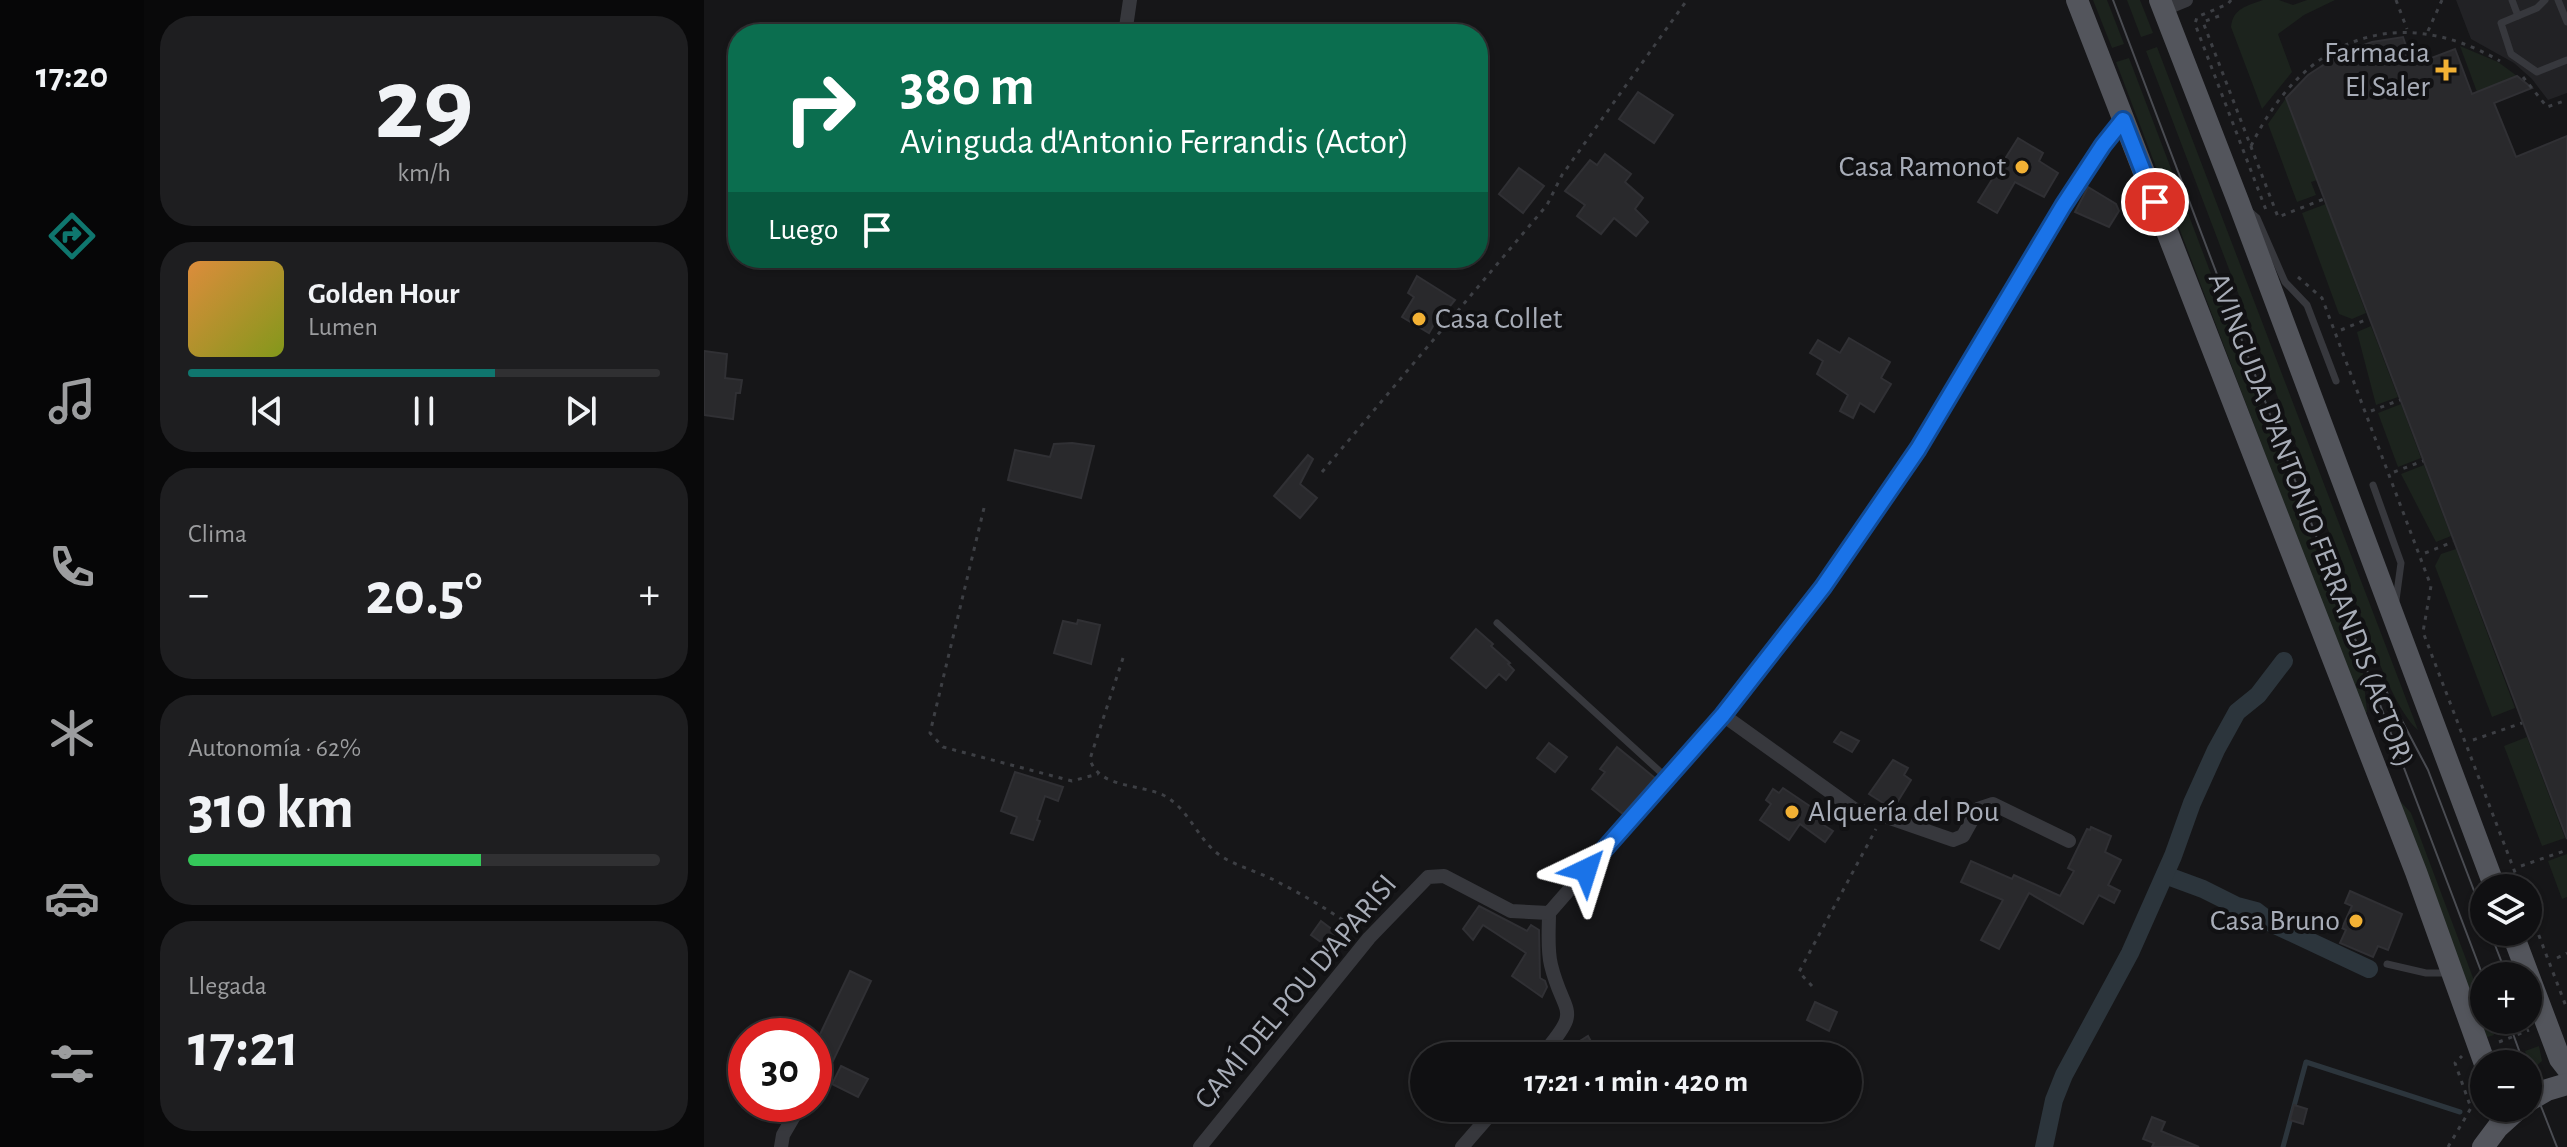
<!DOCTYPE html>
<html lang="es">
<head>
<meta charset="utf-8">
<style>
	:root { --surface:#101012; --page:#1e1e20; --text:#f1f3f6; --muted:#9c9d9f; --line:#303032; --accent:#0f766e }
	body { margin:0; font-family:"Alegreya Sans",sans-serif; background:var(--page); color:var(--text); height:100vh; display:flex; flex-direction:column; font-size:30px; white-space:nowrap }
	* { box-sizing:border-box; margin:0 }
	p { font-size:26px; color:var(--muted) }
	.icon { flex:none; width:44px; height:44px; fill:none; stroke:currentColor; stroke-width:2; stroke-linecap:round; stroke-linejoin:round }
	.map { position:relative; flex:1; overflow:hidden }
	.sheet { display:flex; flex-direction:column; gap:16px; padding:16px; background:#09090a; width:560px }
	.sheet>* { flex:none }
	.hud { position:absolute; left:24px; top:24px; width:760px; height:244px; border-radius:32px; box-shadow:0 2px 6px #0004,0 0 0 2px var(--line); background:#0b6e4f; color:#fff; overflow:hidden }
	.fabs { position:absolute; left:1766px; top:874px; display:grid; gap:16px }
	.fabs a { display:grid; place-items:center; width:72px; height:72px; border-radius:50%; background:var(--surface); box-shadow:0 2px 6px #0004,0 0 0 2px var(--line); font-size:40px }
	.speed { position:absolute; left:24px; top:1018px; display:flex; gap:16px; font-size:40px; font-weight:700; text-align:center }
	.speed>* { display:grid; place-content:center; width:104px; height:104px; border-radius:50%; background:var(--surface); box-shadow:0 2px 6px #0004,0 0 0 2px var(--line); line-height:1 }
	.speed .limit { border:12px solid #d22; background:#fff; color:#111 }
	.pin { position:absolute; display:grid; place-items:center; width:68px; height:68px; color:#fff; margin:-34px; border:4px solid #fff; border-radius:50%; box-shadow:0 2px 8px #0007 }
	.me { position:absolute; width:88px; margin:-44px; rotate:41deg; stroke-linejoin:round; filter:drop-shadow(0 0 6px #0008) }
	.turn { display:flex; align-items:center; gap:28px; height:168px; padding:0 40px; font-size:36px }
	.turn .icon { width:104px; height:104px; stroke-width:2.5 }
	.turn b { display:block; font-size:56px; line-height:68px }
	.then { display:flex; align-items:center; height:76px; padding:0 40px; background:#0003; gap:16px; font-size:30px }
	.big { font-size:60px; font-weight:600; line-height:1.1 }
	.sheet .card { flex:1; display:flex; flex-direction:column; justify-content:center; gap:12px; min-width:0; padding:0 28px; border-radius:32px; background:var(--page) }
	.sheet .dial { align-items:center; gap:0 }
	.dial b { font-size:104px; line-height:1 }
	.song { display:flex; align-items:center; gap:24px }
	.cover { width:96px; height:96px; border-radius:12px; background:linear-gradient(135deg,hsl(30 70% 55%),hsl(70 70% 35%)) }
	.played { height:8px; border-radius:4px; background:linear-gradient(90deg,var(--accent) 65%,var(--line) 65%) }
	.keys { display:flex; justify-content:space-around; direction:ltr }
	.heat { display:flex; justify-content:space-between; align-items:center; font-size:44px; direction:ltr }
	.charge { height:12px; border-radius:6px; background:linear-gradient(90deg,#34c759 62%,var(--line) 0) }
	.trip { position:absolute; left:706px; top:1042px; width:452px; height:80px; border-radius:40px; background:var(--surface); box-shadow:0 2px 6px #0004,0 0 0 2px var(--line); font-weight:600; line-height:80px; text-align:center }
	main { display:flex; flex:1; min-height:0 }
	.menu { display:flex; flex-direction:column; width:144px; justify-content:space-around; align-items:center; background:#060607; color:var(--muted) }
	.menu .icon { width:56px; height:56px }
	.menu .on { color:var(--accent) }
	.menu b { font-size:36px; color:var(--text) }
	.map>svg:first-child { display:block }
</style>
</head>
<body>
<main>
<nav class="menu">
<b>17:20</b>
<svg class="icon on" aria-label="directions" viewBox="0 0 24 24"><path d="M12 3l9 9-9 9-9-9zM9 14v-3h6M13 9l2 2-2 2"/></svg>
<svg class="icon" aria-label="music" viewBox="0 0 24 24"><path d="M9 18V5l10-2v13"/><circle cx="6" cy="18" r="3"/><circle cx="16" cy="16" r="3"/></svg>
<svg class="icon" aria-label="phone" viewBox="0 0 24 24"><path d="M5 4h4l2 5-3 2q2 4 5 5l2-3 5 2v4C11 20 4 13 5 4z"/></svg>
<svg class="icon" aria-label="climate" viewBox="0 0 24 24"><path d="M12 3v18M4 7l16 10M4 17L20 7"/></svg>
<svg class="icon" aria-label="car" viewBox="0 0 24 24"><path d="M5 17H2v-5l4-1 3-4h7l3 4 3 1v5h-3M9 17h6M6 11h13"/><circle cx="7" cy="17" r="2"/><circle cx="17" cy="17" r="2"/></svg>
<svg class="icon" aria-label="filters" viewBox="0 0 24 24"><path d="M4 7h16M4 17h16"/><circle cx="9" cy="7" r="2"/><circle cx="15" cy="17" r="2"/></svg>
</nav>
<section class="sheet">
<div class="card dial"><b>29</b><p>km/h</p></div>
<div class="card">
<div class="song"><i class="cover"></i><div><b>Golden Hour</b><p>Lumen</p></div></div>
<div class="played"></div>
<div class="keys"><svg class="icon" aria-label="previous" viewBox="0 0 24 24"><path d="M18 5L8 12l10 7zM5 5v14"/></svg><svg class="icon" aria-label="pause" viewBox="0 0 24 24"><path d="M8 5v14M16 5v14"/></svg><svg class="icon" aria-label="next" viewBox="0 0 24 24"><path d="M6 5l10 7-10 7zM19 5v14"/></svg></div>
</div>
<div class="card"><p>Clima</p>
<div class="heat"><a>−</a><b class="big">20.5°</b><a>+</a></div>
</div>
<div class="card"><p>Autonomía · 62%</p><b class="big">310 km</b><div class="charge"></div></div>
<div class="card"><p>Llegada</p><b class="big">17:21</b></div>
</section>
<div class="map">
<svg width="1863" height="1147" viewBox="0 0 1863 1147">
	<rect width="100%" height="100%" fill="#161618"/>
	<path fill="#222225" d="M1752,0H1863V93L1844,100L1828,79L1810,63L1767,39Z"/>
	<g fill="#1c231d">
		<path d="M1389,0H1403L1420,44L1408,48Z"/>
		<path d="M1423,0H1436L1449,33L1437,37Z"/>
		<path d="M1559,0H1575L1589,5L1603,0H1631L1600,15L1574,34L1588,72L1558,109L1527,27C1529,8 1543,6 1559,0Z"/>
		<path d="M1756,46L1794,62L1813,76L1773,92Z"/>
		<path d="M1453,47L1714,730C1695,714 1678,669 1668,645L1442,51Z"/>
		<path d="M1425,58L1659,674L1663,712L1660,714L1412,62Z"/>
		<path d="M1582,98L1613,180L1607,182L1612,195L1593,202L1564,124Z"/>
		<path d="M1622,204L1662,313L1648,319L1635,314L1598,213Z"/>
		<path d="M1667,326L1694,397L1672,405L1653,332Z"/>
		<path d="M1697,404L1717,458L1694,467L1674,413Z"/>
		<path d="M1720,465L1747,536L1732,542L1697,474Z"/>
		<path d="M1752,549L1811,708L1788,717L1731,566L1737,554Z"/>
		<path d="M1823,737L1861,838L1838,846L1800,746Z"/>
		<path d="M1697,802L1707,813L1780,1007V1020L1786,1022L1790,1035L1783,1037L1694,804Z"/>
		<path d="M1863,854V897L1858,899L1844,861Z"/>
		<path d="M1835,1046L1838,1061L1828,1070L1821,1051Z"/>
	</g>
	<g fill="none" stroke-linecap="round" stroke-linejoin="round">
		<path stroke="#2c353c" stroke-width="5" d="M1579,1147L1602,1062L1756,1112"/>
		<g stroke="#2c353c" stroke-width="18">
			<path d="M1461,875L1499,889L1533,906L1552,911L1569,924L1665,969"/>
			<path d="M1340,1147L1350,1100L1360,1075L1426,953L1469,856L1488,803L1512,750L1533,712L1554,695L1580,661"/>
		</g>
	</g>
	<g fill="#29292c" stroke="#303034" stroke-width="2">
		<path d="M1699,37L1703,49L1725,59L1751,49L1768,94L1813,76L1828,88L1790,103L1812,157L1863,136V839L1582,98L1604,75L1638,53L1668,42Z"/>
		<path d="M934,92L969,115L950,143L915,119Z"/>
		<path d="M1314,138L1339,153L1335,161L1354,173L1340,197L1311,182L1293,213L1274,202Z"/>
		<path d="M901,154L927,174L921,182L939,198L931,209L944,222L932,236L910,218L897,234L873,216L881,205L861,191L886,160L893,165Z"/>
		<path d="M815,168L840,186L819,213L795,194Z"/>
		<path d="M1384,187L1412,204L1415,211L1405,227L1371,212Z"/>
		<path d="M713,276L751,300L738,316L736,314L725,333L698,317L710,297L704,293Z"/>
		<path d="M1145,338L1186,362L1177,378L1187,384L1170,412L1156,403L1149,418L1136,411L1144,395L1113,374L1119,361L1106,353L1114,340L1136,353Z"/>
		<path d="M0,351L23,354L21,378L38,380L36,393H32L29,419L0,415Z"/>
		<path d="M368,443L390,446L377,498L304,480L311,450L346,457L350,444Z"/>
		<path d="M604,455L609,459L596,484L613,498L596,518L570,496Z"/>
		<path d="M374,620L396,625L387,664L350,653L359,621L373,624Z"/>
		<path d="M772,629L789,644L787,646L806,663L804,664L810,670L802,680L795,674L782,688L747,658Z"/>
		<path d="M1137,732L1155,741L1148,752L1130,742Z"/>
		<path d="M845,743L863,757L851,772L833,758Z"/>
		<path d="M913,747L951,778L919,814L888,789L901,772L896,769Z"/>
		<path d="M1189,760L1204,768L1200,775L1207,780L1189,809L1165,794Z"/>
		<path d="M311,772L359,787L354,801L341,796L333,820L336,821L329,840L307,833L313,817L297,811Z"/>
		<path d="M1079,788L1122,817L1118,824L1129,831L1121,842L1096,824L1085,840L1056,820L1067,804L1062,800L1069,789L1075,793Z"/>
		<path d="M1387,827L1407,836L1401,852L1417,860L1404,885L1416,891L1410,903L1395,895L1379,924L1325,893L1295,949L1277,940L1299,900L1257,882L1267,861L1308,879L1310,875L1356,896L1370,871L1364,868L1383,829L1386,830Z"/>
		<path d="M1646,891L1698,914L1684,950L1674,946L1669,957L1636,943L1642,930L1638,928L1648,906L1641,903Z"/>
		<path d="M775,906L823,931L827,925L835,930L836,978L841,981L843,987L838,997L808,976L822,953L779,925L769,940L759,929Z"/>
		<path d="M617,921L638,937L628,950L607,935Z"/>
		<path d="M146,971L167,981L129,1061L110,1051V1047Z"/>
		<path d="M1111,1002L1133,1012L1125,1031L1103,1020Z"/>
		<path d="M884,1036L895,1056H877L871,1044Z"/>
		<path d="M137,1066L164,1079L154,1097L128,1084Z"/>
		<path d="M1590,1105L1603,1109L1599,1124L1586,1120Z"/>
		<path d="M1448,1117L1461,1122L1457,1131L1495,1147H1448L1450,1143L1439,1139Z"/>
	</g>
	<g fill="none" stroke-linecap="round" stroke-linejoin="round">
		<g stroke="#3d3f44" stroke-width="3" stroke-dasharray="4 6" stroke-linecap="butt">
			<path d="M1527,0L1524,4L1493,17L1491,24L1562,210"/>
			<path d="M1692,0L1703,29"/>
			<path d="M1515,16L1499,22L1574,217L1620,199"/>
			<path d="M1724,31L1738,0"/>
			<path d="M1819,77L1843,107L1863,100"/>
			<path d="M1547,146C1598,41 1690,0 1796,61"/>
			<path d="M1594,277L1618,298L1727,586L1719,632L1817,888"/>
			<path d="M1637,330L1664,319"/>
			<path d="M1667,411L1696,400"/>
			<path d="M618,472L843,205L858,175L983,0"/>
			<path d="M1690,472L1719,461"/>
			<path d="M280,508L226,733L239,747L368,781L394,774"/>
			<path d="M1721,553L1749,542"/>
			<path d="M419,658L386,759C394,788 436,784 459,795C486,809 493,840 517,856C532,866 552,871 568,879C596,893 625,910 652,929"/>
			<path d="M1769,740L1818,723"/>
			<path d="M1817,866L1863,850"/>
			<path d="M1824,907L1863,1009"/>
			<path d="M1853,958L1863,953"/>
			<path d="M1108,986L1095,972L1172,829"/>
			<path d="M1795,1042L1825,1030"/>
			<path d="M1744,1147L1767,1108L1751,1063L1758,1056"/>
		</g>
		<g stroke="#37383d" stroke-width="7">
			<path d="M1808,0L1814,16"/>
			<path d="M1841,0L1833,8L1797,23L1807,54L1833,72L1863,60"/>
			<path d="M1854,0L1863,22"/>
			<path d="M1545,211L1553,218L1581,282L1603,305L1632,381"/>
			<path d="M1669,485L1697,563L1692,600"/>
			<path d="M793,623L963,778"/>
			<path d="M1683,964L1722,973H1745"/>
		</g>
		<g stroke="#37383d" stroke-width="14">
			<path d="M1460,9L1482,0"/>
			<path d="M421,34L426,0"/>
			<path d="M1019,715L1150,809L1180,816L1249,840L1259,836L1274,809L1289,804L1365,841"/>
			<path d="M837,1056C880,1006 860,1018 847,965C843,949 845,929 845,913"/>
			<path d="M77,1147L79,1135L97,1104"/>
			<path d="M496,1147L665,938L724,877L740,876L807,911L845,913C902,847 961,783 1017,717C1088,635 1156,540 1214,449C1284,341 1338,220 1419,120"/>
			<path d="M758,1147L792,1108"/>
		</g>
		<g stroke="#53555c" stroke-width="22">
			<path d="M1373,0L1712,872L1781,1064"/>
			<path d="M1456,0L1534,201L1791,888"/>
			<path d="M1808,932L1856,1059L1863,1068"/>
			<path d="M1824,1101L1843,1090L1863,1084"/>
			<path d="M1779,1147L1794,1127L1815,1108"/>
		</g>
		<g stroke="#4a4c52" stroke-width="2">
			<path d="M1409,0L1780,979"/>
			<path d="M1678,683L1724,770L1780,917"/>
			<path d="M1786,932L1803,976"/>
			<path d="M1804,1020L1820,1064"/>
			<path d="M1824,1073L1853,1147"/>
		</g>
	</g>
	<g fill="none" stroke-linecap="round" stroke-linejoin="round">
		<defs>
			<path id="route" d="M882,870L1019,715L1119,587L1214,449L1359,206L1399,145L1419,120L1451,202"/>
		</defs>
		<use href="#route" stroke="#114b97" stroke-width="20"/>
		<use href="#route" stroke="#1a73e8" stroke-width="14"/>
	</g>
	<g fill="#f2b134" stroke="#111113" stroke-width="3">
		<path d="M1738 58h8v8h8v8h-8v8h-8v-8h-8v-8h8z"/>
		<circle cx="1318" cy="167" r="8"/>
		<circle cx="715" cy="319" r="8"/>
		<circle cx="1088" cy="812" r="8"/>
		<circle cx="1652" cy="921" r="8"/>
	</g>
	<g text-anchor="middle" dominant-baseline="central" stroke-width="8" stroke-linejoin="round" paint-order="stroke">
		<g font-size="30" fill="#a8adb8" stroke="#111113" text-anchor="end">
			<text x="1726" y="53">Farmacia<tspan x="1726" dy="34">El Saler</tspan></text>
			<text x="1302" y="167">Casa Ramonot</text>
			<text x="731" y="319" text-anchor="start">Casa Collet</text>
			<text x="1104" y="812" text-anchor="start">Alquería del Pou</text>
			<text x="1636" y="921">Casa Bruno</text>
		</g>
		<g font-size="30" fill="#a8adb8" stroke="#111113">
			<text transform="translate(1607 520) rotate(69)">AVINGUDA D'ANTONIO FERRANDIS (ACTOR)</text>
			<text transform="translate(592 992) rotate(-50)">CAMÍ DEL POU D'APARISI</text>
		</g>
	</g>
</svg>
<div class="fabs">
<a><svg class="icon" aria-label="layers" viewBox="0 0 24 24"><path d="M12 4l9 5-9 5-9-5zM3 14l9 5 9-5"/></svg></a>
<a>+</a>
<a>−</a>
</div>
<div class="speed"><div class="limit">30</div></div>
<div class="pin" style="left:1451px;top:202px;background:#d93025"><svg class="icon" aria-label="arrive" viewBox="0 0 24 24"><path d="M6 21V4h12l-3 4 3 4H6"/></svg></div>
<svg class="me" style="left:882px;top:870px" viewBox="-20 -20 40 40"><path d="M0-17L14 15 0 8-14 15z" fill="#1a73e8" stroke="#fff" stroke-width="4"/></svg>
<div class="trip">17:21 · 1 min · 420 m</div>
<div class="hud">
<div class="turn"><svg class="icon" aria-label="right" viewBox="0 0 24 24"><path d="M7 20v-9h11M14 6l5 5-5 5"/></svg><div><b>380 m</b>Avinguda d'Antonio Ferrandis (Actor)</div></div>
<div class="then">Luego<svg class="icon" aria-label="arrive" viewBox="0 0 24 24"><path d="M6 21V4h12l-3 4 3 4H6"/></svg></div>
</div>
</div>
</main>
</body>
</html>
